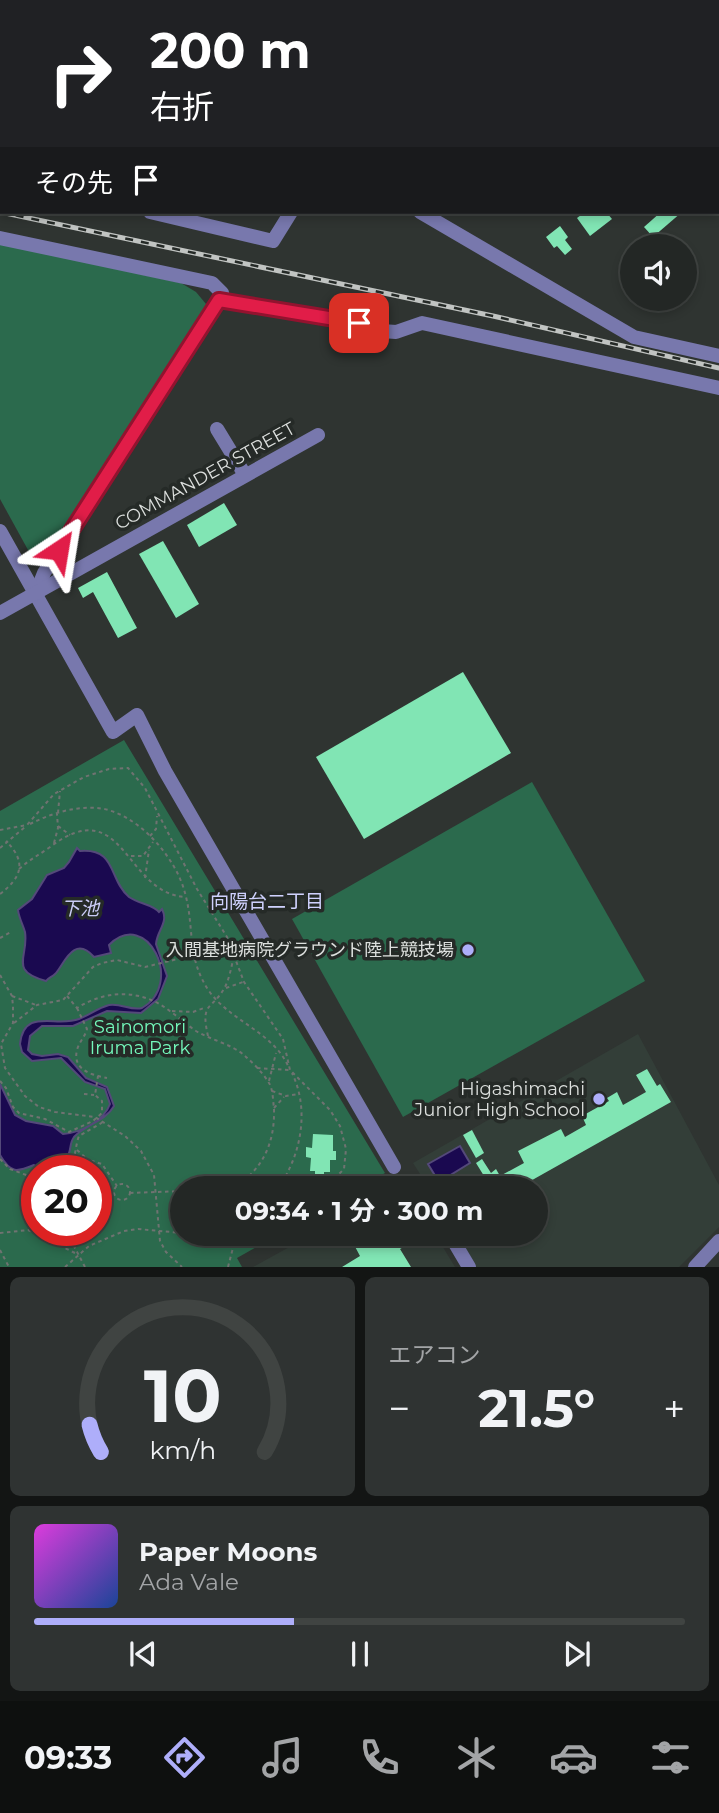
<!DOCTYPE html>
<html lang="ja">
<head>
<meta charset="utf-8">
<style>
	:root { --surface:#232725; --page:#2f3332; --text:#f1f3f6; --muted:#a3a5a7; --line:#404442; --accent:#aeaefa }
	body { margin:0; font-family:Montserrat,"Noto Sans JP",sans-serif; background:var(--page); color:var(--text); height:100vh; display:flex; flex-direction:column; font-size:26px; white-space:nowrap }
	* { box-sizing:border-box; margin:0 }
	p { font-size:23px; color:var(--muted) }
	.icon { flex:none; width:38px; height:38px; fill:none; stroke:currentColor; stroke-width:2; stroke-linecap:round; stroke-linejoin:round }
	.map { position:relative; height:1267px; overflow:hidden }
	.sheet { display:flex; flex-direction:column; gap:10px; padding:10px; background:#131514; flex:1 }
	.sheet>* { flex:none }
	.hud { position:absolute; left:0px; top:0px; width:719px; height:214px; box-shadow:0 4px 10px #0003,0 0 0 2px var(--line); background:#202124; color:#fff; overflow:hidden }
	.buttons { position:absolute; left:620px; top:234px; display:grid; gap:14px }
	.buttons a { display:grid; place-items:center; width:77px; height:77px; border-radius:50%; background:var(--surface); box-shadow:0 4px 10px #0003,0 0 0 2px var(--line); font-size:35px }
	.speed { position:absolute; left:21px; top:1155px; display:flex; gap:14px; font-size:35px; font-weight:700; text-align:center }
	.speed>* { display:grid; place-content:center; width:91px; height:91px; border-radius:50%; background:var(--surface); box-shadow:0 4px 10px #0003,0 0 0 2px var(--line); line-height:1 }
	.speed .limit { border:10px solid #d22; background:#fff; color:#111 }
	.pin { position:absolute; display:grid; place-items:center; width:60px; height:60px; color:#fff; margin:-30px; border-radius:14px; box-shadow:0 4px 10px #0006 }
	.me { position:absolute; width:77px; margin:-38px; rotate:33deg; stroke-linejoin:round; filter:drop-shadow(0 0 5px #0008) }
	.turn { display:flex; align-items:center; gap:24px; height:147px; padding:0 35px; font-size:32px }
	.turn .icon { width:91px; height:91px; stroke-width:2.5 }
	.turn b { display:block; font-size:49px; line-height:60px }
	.then { display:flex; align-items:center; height:66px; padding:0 35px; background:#0003; gap:14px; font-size:26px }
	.big { font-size:52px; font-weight:700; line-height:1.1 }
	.sheet .tile { flex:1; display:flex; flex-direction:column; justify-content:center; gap:10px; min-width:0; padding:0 24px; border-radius:10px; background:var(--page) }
	.sheet .dial { align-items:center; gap:0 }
	.dial svg { height:182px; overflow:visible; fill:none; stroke:var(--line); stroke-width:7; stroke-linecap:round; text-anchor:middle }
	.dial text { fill:var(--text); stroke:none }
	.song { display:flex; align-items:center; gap:21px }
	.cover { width:84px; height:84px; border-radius:10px; background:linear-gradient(135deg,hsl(300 70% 55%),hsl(220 70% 35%)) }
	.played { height:7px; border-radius:4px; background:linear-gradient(90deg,var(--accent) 40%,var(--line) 40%) }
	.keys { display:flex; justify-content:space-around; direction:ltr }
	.heat { display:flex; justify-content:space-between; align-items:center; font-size:38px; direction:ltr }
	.sheet .tiles { flex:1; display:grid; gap:10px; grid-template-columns:1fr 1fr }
	.tile:last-child { grid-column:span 2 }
	.trip { position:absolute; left:170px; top:1176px; width:378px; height:70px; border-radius:35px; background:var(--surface); box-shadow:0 4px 10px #0003,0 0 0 2px var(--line); font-weight:700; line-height:70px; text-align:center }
	.tabs { display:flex; height:112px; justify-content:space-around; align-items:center; background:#0e100f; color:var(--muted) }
	.tabs .icon { width:49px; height:49px }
	.tabs .current { color:var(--accent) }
	.tabs b { font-size:32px; color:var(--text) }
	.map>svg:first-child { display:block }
</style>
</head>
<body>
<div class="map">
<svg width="719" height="1267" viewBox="0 0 719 1267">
	<rect width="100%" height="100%" fill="#2f3431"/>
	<g fill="#333e38">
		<path d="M265,0H719V39L718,2Z"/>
		<path d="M638,1034L719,1185V1227L679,1267H476L456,1234H536V1188H429L413,1163Z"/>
		<path d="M313,1234H435L455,1267H253Z"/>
	</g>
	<g fill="#2b6a4d" fill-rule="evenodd">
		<path d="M0,244L181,283L196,292L206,304L205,313L41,567L33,559L0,499Z"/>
		<path d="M124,740L385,1173L359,1188H182V1234H279L237,1258L242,1267H0V811ZM37,1171H96V1230H37Z"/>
		<path d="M532,782L645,981L403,1117L292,919Z"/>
	</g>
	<g fill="#1a0950" stroke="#54497a" stroke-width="2">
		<path d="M77,848L80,851C117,848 108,879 129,897C139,904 152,904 159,912L162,909C169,923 157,930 156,944L167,976L158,999L141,1013L107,1011L73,1026H42L30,1036L28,1050L32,1054L42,1056L58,1054L68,1057L86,1078L107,1087L114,1106C105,1122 85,1124 74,1137C70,1142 71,1148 69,1153C64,1172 47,1173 34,1165C17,1172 11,1174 0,1155V1084L15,1115L26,1121L53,1126L63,1134C80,1133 104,1121 110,1104L105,1089L85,1082L61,1058L32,1061L22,1052L20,1044C24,1007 56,1028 79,1019C89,1015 98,1008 109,1005C121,1003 131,1011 142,1008C185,984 147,907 109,945L111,953L94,957C73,933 63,967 55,974C52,977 48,978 46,981C8,971 29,957 25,932C23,925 19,918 18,910L32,899L47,875L64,868L69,862Z"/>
		<path d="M460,1146L470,1163L439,1182L428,1164Z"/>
	</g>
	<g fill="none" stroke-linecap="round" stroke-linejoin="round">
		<g stroke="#787c7a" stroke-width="26">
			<path d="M675,0L677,2"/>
			<path d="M652,2L653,0"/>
			<path d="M718,26H719"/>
		</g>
	</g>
	<g fill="#81e5b4">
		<path d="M585,212H606L612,219L590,236L577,218Z"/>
		<path d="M661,212H682L653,237L644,227Z"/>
		<path d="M560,226L568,237L565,240L572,249L565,255L557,246L554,248L546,237Z"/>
		<path d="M224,503L237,525L199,547L187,525Z"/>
		<path d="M163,541L199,604L176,618L139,554Z"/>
		<path d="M107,572L137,628L118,638L93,592L83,598L78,588Z"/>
		<path d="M463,672L511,753L364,839L316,757Z"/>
		<path d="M647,1069L657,1086L660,1084L671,1102L518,1188H463L484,1176L476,1163L482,1159L491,1173L496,1169L500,1176L524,1163L518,1151L561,1129L565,1137L586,1125L582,1116L609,1101L607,1098L617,1092L623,1105L646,1092L636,1075Z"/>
		<path d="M472,1130L484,1153L476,1158L463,1135Z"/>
		<path d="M313,1134L333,1135V1151H336V1160H330V1172H324V1177H315V1171H310L311,1158L306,1157V1147L312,1148Z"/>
		<path d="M364,1234H412L416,1240L400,1249L411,1267H342L360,1256L352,1241Z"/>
	</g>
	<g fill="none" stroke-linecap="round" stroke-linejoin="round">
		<g stroke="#6f7371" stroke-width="2" stroke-dasharray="3.5 3.5" stroke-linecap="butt">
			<path d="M58,813L60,791"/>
			<path d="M30,824C50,814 74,806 97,808C136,811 176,857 185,893C195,929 186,957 209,991C231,1022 274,1032 289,1068"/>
			<path d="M58,826L70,835"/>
			<path d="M0,830L27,825L54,794L84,777L109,769L128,768L145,788L197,889L227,937L244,982L283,1039L290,1070L330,1110L340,1126L346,1149L344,1169L327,1186L320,1188"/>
			<path d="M150,836L156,829L157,816"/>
			<path d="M54,843L58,828L57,814"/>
			<path d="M0,848L25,827"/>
			<path d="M131,856H143L153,842"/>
			<path d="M19,869C29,860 39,855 50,847C125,791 124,894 186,897"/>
			<path d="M145,878L149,850"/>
			<path d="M0,894C22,877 27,862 6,841"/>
			<path d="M0,938L11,932"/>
			<path d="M0,975L12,996L13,1006V1023L1,1044L5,1068L25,1096L39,1107L55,1112L95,1117L125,1136L141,1151L154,1175L160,1241L166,1252L182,1267"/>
			<path d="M226,988L243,982"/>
			<path d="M12,996L36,1005"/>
			<path d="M67,996L77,1008C107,989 143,989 171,1012C180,1018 187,1025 196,1031C211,1040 231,1044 244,1055C253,1063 263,1073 269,1083C273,1089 273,1101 274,1109C275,1142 263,1172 231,1188"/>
			<path d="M77,1008L87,1029C85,1037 79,1042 77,1050C72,1070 92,1075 107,1078"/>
			<path d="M172,1011L193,1012L204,1008"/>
			<path d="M14,1023L37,1005L63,1000L93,967L102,963L117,960L145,967L190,956"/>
			<path d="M208,1036C200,1001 212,1011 225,987C229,979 231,969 233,960"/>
			<path d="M257,1068L289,1070"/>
			<path d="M0,1081L6,1088L13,1107L19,1113L45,1119L69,1132L93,1121L102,1113V1101L95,1095L98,1076"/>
			<path d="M269,1081L276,1053"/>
			<path d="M272,1091L286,1096L299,1094"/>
			<path d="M84,1094L94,1095"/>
			<path d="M274,1108L284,1097"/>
			<path d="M77,1150L86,1158"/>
			<path d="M0,1159L10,1169L37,1179"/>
			<path d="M72,1166L86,1159L102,1164L117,1186"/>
			<path d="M64,1171C77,1163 74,1149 79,1136L103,1122"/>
			<circle cx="122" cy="1192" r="8"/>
			<path d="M278,1188C301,1156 310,1110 292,1073"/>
			<path d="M130,1193L182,1191"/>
			<path d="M96,1206L113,1194"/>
			<path d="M45,1230L57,1236L70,1230"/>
			<path d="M0,1233L28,1230L77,1254"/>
			<path d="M67,1233L85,1267"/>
			<path d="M73,1238L76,1230"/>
			<path d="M72,1241L79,1230"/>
			<path d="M0,1250L9,1267"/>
			<path d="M65,1267L89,1246L124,1231L138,1229L182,1233"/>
			<path d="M228,1267L234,1244L241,1234"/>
		</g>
		<g stroke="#7878ad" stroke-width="14">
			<path d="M19,0L22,2"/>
			<path d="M0,109L2,106"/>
			<path d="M0,132L2,133"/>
			<path d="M150,212L273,241L291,212"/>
			<path d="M420,212L634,337L719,356"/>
			<path d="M0,238L212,283L222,293L44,573L36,593"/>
			<path d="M219,300L359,323L382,331L396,332L422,323L719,388"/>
			<path d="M217,429L245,475"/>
			<path d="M0,531L113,732L137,715L165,771L394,1167"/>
			<path d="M0,613L318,435"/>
			<path d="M450,1235L469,1267"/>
			<path d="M695,1267L719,1241"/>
		</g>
		<defs>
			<path id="rail" d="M0,212L493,316L719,368"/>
		</defs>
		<use href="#rail" stroke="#c1c4c2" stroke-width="5"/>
		<use href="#rail" stroke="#252a27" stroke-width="2.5" stroke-dasharray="8" stroke-linecap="butt"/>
	</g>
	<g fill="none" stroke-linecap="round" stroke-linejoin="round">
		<defs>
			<path id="route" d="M59,550L219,300L359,323"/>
		</defs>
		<use href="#route" stroke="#92132f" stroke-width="18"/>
		<use href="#route" stroke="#e11d48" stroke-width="12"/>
	</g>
	<g fill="#aeaefa" stroke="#252a27" stroke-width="2.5">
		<circle cx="468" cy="950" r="7"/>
		<circle cx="599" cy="1099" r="7"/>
	</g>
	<g text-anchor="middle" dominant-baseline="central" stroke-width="7" stroke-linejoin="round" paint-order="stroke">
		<g font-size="18" fill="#dcdfdd" stroke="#252a27">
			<text transform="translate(205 476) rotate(-29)">COMMANDER STREET</text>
		</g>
		<g font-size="18" fill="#dcdfdd" stroke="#252a27" text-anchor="end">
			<text x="454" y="950">入間基地病院グラウンド陸上競技場</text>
			<text x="585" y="1089">Higashimachi<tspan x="585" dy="21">Junior High School</tspan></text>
		</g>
		<g font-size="18" fill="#74fabc" stroke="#252a27">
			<text x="140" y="1027">Sainomori<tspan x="140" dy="21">Iruma Park</tspan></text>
		</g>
		<g font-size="19" fill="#cfd1fd" stroke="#252a27">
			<text x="267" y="901">向陽台二丁目</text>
		</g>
		<g font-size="19" font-style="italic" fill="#cacbf6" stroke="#252a27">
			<text x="80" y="908">下池</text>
		</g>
	</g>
</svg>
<div class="buttons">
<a><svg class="icon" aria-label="sound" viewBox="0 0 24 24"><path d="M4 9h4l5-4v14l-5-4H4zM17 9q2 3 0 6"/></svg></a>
</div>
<div class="speed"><div class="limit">20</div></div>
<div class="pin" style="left:359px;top:323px;background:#d93025"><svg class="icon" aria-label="arrive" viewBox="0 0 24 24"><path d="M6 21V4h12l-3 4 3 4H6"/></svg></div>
<svg class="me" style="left:59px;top:550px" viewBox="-20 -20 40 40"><path d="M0-17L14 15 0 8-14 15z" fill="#e11d48" stroke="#fff" stroke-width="4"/></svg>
<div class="trip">09:34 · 1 分 · 300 m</div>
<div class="hud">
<div class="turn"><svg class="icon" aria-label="right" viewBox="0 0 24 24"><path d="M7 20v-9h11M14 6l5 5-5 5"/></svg><div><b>200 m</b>右折</div></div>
<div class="then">その先<svg class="icon" aria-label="arrive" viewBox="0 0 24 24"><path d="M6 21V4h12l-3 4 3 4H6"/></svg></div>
</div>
</div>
<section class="sheet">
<div class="tiles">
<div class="tile dial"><svg viewBox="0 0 100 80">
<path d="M14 69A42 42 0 1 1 86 69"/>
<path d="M14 69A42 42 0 0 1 9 57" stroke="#aeaefa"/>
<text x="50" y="56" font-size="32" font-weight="700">10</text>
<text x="50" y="72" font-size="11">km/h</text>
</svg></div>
<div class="tile"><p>エアコン</p>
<div class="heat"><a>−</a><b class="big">21.5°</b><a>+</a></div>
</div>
<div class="tile">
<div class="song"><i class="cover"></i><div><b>Paper Moons</b><p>Ada Vale</p></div></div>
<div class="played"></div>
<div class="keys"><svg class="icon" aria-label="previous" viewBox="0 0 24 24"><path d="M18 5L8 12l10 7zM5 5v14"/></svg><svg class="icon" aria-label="pause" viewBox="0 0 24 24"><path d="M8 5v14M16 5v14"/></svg><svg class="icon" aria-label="next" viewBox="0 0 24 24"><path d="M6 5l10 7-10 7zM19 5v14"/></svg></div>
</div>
</div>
</section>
<nav class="tabs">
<b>09:33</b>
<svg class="icon current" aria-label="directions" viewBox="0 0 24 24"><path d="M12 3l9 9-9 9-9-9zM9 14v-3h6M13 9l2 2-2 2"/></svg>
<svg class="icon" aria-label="music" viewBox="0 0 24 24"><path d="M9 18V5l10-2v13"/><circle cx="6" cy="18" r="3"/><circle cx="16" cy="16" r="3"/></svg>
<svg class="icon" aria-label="phone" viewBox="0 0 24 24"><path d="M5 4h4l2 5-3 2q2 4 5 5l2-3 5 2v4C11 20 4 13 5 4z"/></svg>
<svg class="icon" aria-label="climate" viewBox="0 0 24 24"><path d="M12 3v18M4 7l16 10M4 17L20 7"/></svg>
<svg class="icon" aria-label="car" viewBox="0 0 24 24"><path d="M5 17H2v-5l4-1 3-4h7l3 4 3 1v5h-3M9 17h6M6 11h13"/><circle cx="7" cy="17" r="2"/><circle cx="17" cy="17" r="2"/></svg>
<svg class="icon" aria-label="filters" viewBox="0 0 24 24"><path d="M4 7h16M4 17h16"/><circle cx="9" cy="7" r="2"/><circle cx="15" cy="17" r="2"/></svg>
</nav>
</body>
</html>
